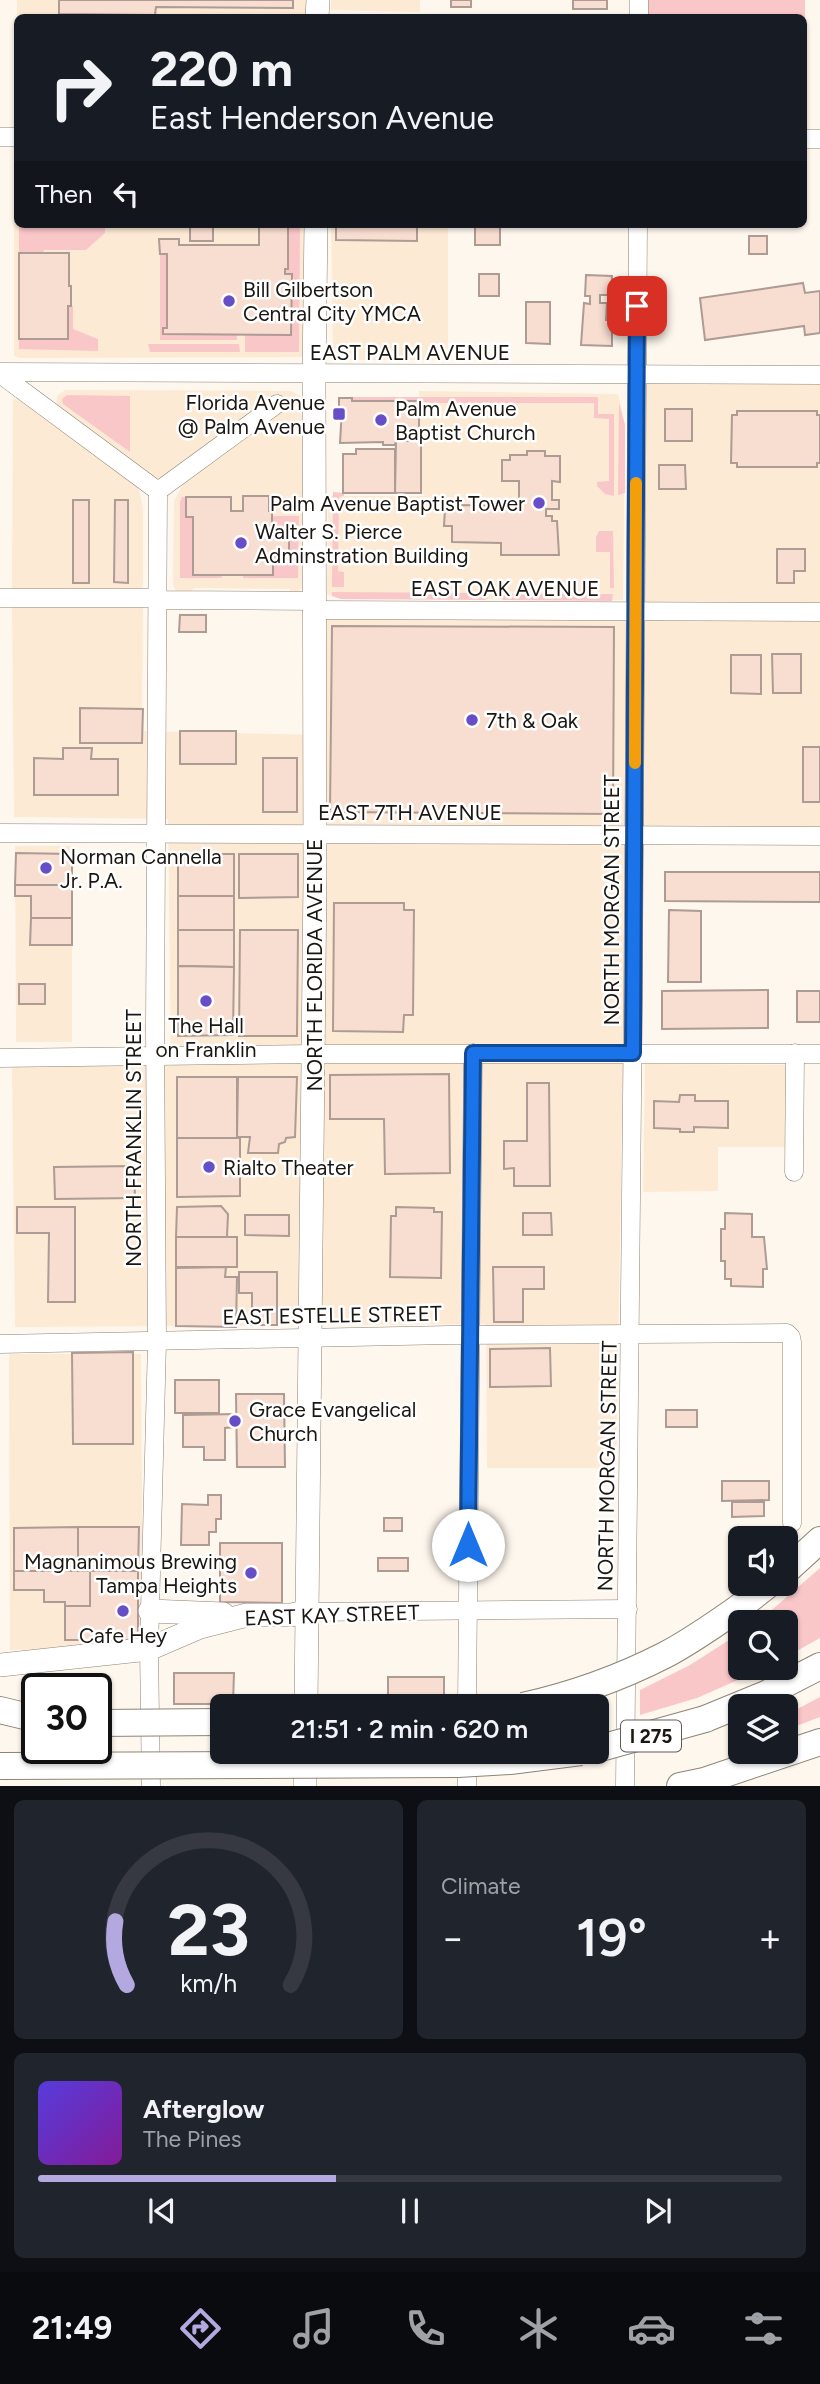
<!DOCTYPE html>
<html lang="en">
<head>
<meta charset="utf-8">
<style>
	:root { --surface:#171b24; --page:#20242c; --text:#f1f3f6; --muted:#9ea1a6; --line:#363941; --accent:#b3a8e0 }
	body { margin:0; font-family:Figtree,sans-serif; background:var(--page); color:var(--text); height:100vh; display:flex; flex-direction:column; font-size:26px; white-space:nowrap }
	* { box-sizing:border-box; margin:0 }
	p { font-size:23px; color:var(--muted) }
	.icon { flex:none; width:38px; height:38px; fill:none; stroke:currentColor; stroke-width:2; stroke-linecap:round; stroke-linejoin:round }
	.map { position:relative; height:1786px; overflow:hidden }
	.panel { display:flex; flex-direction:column; gap:14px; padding:14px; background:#0d0f14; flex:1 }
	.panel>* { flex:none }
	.guide { position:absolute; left:14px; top:14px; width:793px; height:214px; border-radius:10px; box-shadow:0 2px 5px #0004; background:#171b24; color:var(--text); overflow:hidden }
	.buttons { position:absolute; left:728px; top:1526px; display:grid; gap:14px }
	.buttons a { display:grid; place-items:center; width:70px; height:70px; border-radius:10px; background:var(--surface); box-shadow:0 2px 5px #0004; font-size:35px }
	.speed { position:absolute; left:21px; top:1673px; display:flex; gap:14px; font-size:35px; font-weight:700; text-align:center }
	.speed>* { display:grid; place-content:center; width:91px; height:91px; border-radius:50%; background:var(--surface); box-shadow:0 2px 5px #0004; line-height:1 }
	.speed .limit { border:4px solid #111; border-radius:10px; background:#fff; color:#111 }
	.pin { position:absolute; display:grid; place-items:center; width:60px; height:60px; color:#fff; margin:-30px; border-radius:14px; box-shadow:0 4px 10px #0006 }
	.me { position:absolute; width:77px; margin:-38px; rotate:0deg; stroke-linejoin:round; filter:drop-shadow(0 0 5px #0008) }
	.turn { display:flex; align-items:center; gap:24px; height:147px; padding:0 21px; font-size:32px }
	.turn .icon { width:91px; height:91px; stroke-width:2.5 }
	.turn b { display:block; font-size:49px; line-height:60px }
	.then { display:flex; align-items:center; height:66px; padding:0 21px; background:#0003; gap:14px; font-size:26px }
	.big { font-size:52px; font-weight:600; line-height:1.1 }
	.panel .tile { flex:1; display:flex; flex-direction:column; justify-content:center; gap:10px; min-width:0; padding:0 24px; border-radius:10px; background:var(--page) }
	.panel .dial { align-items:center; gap:0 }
	.dial svg { height:182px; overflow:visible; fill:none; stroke:var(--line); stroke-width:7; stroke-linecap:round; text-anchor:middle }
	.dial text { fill:var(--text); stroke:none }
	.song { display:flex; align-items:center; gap:21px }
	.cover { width:84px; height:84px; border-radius:10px; background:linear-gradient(135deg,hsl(250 70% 55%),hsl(290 70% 35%)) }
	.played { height:7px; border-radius:4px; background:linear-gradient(90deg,var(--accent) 40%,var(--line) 40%) }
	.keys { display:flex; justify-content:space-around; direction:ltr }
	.heat { display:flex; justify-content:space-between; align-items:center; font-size:38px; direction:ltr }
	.panel .tiles { flex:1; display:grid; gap:14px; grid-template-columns:1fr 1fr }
	.tile:last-child { grid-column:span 2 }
	.trip { position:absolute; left:210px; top:1694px; width:399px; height:70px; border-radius:10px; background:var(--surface); box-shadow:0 2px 5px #0004; font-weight:600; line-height:70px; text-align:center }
	.tab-bar { display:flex; height:112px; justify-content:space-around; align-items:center; background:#090b0e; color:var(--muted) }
	.tab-bar .icon { width:49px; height:49px }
	.tab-bar .active { color:var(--accent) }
	.tab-bar b { font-size:32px; color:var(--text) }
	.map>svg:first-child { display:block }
</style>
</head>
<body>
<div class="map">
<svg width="820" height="1786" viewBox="0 0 820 1786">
	<rect width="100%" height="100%" fill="#fef7ee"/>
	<g fill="#fcead5">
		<path d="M17,0H306V17L18,18L17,124Z"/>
		<path d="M331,0H420V12L331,10Z"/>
		<path d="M17,148L18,224H305L303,357L20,358L14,356V153Z"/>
		<path d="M331,224H448V360H333Z"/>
		<path d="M639,381H820V831H627L616,1468H487L486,1324L15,1327L12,1066H171L168,819L14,817L12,603L143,604L142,731L324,735L321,614L640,621Z"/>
		<path d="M65,390L291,391L302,397L304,401L302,588L299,591L290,592V589L194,588L190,592L176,591L173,585L174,501L183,484L171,471L161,478H155L56,405L57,396Z"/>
		<path d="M419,391L618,394L625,425L623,600L341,599L327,594L328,496H425L424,494L421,493Z"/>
		<path d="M17,398L134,483L139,490L143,508V584L141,591H14L12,588L13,403V400Z"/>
		<path d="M15,846H72V1042H16Z"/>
		<path d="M645,1064L801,1065L798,1147H718V1191L643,1192Z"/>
		<path d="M9,1354H141L143,1647L10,1650Z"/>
	</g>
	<g fill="#fac7c9">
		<path d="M647,0H805V19L647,18Z"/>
		<path d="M19,224H105V233L86,250H44L43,253H19Z"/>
		<path d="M288,224H300L299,352H245V334H291L292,274H285V269L288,268Z"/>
		<path d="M160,254H167V328H164L237,334V340H160Z"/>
		<path d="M68,306H73V329L98,339V351L19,349V339H68Z"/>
		<path d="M148,344H239L240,352H150Z"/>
		<path d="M67,395L130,396V452L63,404L62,399Z"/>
		<path d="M352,397H598V414H614V496L605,494L597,486V482L609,481V419L594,418V403H419V401H352Z"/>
		<path d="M619,403L625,425V493L618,495Z"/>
		<path d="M333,492L344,493V496L339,497L338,571L344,572V587H332Z"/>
		<path d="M182,497H186V516L193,517V575H221L222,578H180V502Z"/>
		<path d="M272,516H299L298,578H243V575H272L273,556H289V531L272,530Z"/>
		<path d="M599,531H613L614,588H610V552H596V537Z"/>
		<path d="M332,592L488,593V598L485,600L341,599L332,596Z"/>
		<path d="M500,594H613L612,601L503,600Z"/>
		<path d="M820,1568V1638L786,1657V1622H758Z"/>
		<path d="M740,1633V1668H765L697,1698L640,1715V1690L690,1665Z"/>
		<path d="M820,1697V1717L786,1730V1715Z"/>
	</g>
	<g fill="#f8ddd1" stroke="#ad9b94" stroke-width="2">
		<path d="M59,0H293V8L156,7L155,15L59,14Z"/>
		<rect x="451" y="0" width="20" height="7"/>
		<rect x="573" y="0" width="34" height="9"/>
		<rect x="190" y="224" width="23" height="17"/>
		<path d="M259,224H288V269H285V274H292L291,335L163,334V328H167V254H160L159,239H179V245H259Z"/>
		<path d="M336,224H417V241L336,240Z"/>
		<rect x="475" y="227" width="25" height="18"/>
		<rect x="749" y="236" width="18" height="18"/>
		<path d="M19,253H69V286H71V306H68V339H19Z"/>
		<rect x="479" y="274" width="20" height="22"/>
		<path d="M586,275L612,276L611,295H600V303H607L606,320H612V346L581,345L584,303L590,304V296H585Z"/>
		<path d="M803,283L805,293L820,291V333L805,335L804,326L705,340L700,298Z"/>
		<path d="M526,302H550V344L526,343Z"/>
		<path d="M339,398H352V401H419V441H396L395,445H383V442L340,443L342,408H339Z"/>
		<rect x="665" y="409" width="27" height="32"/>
		<path d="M737,411H817V415H820V463H817V467H737V463H731L732,415H737Z"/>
		<path d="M396,441H421V493H395Z"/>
		<path d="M356,449H395V493H343V454H356Z"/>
		<path d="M527,451H545V456H560V482L552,481V500H559V509H546V516H552V521H557L559,555H501V543L452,542V526H444L445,509H453V505L519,506V481H502V460H510V455H527Z"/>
		<path d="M659,465H685L686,489H659Z"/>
		<path d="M243,496H269V511H272V530L289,531V556H273V575H193V517H186V497H231V511H243Z"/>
		<rect x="73" y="500" width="16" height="83"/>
		<path d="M115,500H128V583L114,582Z"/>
		<path d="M777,549H805V571H794V583H777Z"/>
		<path d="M180,615H206V632H179Z"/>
		<path d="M332,626L614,627L613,814L330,812Z"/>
		<path d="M772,654H801V693H773Z"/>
		<path d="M731,655H761V694L731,693Z"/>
		<path d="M80,708L143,709L142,743H80Z"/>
		<rect x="180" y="731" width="56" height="33"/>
		<rect x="803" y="747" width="17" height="55"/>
		<path d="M63,748H92L91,759H118V795H34V758L63,759Z"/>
		<rect x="263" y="758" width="34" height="54"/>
		<path d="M16,853L72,854V885H15Z"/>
		<rect x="178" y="854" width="56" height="42"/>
		<path d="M239,854H298V897L239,898Z"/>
		<path d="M665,872H820V902L665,901Z"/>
		<path d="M15,885H72V918H31V896H15Z"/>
		<rect x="178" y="896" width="56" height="34"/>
		<path d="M334,903H404V910H414L413,1015H404L403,1032L333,1031Z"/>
		<path d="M669,910L701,911V982H668Z"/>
		<path d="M31,918H72V945H30Z"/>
		<path d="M178,930H234V967L178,966Z"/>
		<path d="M240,930H298L297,1036H239Z"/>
		<path d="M178,966L234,967L233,1035L178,1036Z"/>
		<rect x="19" y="984" width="26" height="20"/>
		<path d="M768,990V1028L662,1029V991Z"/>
		<rect x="797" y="991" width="23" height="31"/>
		<path d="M449,1074L450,1173L385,1174L384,1119H330V1075Z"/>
		<rect x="177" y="1077" width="60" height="61"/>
		<path d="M238,1077H297L295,1137L286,1138L285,1142L279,1144L278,1153H248L250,1137H237Z"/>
		<path d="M527,1083H549L550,1186H514V1168L504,1169V1141H527Z"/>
		<path d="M680,1095H695V1101H728V1128L694,1127V1132H680V1129L654,1128V1101L679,1102Z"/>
		<path d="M177,1138H240V1196L177,1197Z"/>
		<path d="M134,1166L135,1198L55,1199L54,1167Z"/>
		<path d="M221,1206L228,1214L227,1237H176L177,1207Z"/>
		<path d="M17,1207H75V1302H48L49,1233H17Z"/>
		<path d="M396,1207L434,1208V1212H442L441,1278L390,1277L391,1216H396Z"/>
		<path d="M523,1213H551L552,1235H523Z"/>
		<path d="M725,1213L752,1214V1237H764L767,1269H763V1287L731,1286V1279H725V1261H721V1229H725Z"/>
		<path d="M245,1215H289V1236L245,1235Z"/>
		<rect x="176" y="1237" width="61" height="30"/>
		<path d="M226,1267L225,1277H237L236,1327L176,1326V1268Z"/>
		<path d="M493,1267H544V1289H523V1322H494Z"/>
		<path d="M239,1272H277V1325H252V1293H239Z"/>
		<path d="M550,1348L551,1386L490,1387V1349Z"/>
		<path d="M133,1352V1444H73L72,1353Z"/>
		<rect x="175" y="1380" width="44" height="33"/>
		<path d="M236,1394H284L285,1467H237Z"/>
		<rect x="666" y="1410" width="31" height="17"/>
		<path d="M236,1414V1427L225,1428V1460H204V1447H183V1415Z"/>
		<path d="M722,1481H769V1500L722,1501Z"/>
		<path d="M208,1495H221V1519H216V1532H209V1545H181L182,1504L208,1505Z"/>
		<path d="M732,1502H764V1516L732,1517Z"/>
		<rect x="384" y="1518" width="18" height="13"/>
		<path d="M78,1527H139L138,1571H78Z"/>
		<path d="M78,1527V1571H14V1528Z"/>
		<path d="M220,1543H282V1603L220,1602Z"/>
		<rect x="378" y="1558" width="30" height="13"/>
		<path d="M14,1571H90V1606H65V1602H44V1590H14Z"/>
		<path d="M90,1571H138V1640H65V1606H90Z"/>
		<path d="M174,1673H234L233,1704H174Z"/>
		<path d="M388,1677H444V1698L388,1697Z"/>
	</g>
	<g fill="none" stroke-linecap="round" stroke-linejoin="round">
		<defs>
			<g id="minor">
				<path d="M639,18V0"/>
				<path d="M0,137H18"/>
				<path d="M803,139H820"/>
				<path d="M0,372L820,375"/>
				<path d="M0,374L158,491"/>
				<path d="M158,491L277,404"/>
				<path d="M0,598H159L161,600L315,601"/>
				<path d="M315,610L820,612"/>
				<path d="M0,833L820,836"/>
				<path d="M0,1058L313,1054H820"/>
				<path d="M794,1172L795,1053"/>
				<path d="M0,1344L449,1335L787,1333L791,1337L792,1342V1523"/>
				<path d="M306,1612L628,1609"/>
				<path d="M467,1706L473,1053"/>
				<path d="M151,1786L149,1649L157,1342L155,1028L158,491"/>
				<path d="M467,1786V1754"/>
				<path d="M625,1786C634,1265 633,745 638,224"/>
			</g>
			<g id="major">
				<path d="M317,18L318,0"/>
				<path d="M150,1611L223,1614"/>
				<path d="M0,1665L149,1649L200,1627L247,1615H291L306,1612"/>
				<path d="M306,1706L315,877L314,375L316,224"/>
				<path d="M305,1786V1752"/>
			</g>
			<g id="highway">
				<path d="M786,1571L820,1540"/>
				<path d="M737,1609L769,1584"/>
				<path d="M0,1710L37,1719"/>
				<path d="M705,1719L766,1694L820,1666"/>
				<path d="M680,1786L704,1781L820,1742"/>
			</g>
		</defs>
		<use href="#minor" stroke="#8e8375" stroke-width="19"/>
		<use href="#major" stroke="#8e8375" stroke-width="24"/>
		<use href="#highway" stroke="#8e8375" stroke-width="28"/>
		<use href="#minor" stroke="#fff" stroke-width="18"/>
		<use href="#major" stroke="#fff" stroke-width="23"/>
		<use href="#highway" stroke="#fff" stroke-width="26"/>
		<defs>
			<g id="highway-bridge">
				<path d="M523,1706C572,1695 620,1678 665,1655C690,1642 714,1625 737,1609"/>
				<path d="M96,1723L222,1722"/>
				<path d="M597,1749L705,1719"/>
				<path d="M0,1766L458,1764L510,1761L581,1752"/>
			</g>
		</defs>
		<use href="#highway-bridge" stroke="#8e8375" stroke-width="28" stroke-linecap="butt"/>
		<use href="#highway-bridge" stroke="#fff" stroke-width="26"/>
	</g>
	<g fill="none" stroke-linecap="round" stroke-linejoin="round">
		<defs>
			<path id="route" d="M468,1545L473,1053H633L637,306"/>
		</defs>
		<use href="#route" stroke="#114b97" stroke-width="18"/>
		<use href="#route" stroke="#1a73e8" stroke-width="12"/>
		<path stroke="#f59e0b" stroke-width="12" d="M635,763L636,483"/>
	</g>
	<g fill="#674dc6" stroke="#fff" stroke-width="2.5">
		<circle cx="229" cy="301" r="7"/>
		<rect x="332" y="407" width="14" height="14" rx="3.5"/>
		<circle cx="381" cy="420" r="7"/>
		<circle cx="539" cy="503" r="7"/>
		<circle cx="241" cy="543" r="7"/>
		<circle cx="472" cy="720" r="7"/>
		<circle cx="46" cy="868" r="7"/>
		<circle cx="206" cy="1001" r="7"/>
		<circle cx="209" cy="1167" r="7"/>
		<circle cx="235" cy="1421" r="7"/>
		<circle cx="251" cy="1573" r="7"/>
		<circle cx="123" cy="1611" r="7"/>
	</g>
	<g text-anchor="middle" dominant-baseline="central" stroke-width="5" stroke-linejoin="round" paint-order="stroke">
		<rect fill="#fff" stroke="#5f5c58" stroke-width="2" x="621" y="1720.5" width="60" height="31" rx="5"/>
		<g font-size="19" font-weight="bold" fill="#1a1611">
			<text x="651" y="1736">I 275</text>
		</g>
		<g font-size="21" fill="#1a1611" stroke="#fff" text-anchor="start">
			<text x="243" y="289">Bill Gilbertson<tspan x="243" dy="24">Central City YMCA</tspan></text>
			<text x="325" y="402" text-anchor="end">Florida Avenue<tspan x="325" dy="24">@ Palm Avenue</tspan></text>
			<text x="395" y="408">Palm Avenue<tspan x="395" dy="24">Baptist Church</tspan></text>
			<text x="525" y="503" text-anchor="end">Palm Avenue Baptist Tower</text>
			<text x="255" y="531">Walter S. Pierce<tspan x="255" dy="24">Adminstration Building</tspan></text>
			<text x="486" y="720">7th &amp; Oak</text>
			<text x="60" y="856">Norman Cannella<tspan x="60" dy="24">Jr. P.A.</tspan></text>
			<text x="206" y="1025" text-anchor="middle">The Hall<tspan x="206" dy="24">on Franklin</tspan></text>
			<text x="223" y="1167">Rialto Theater</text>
			<text x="249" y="1409">Grace Evangelical<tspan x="249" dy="24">Church</tspan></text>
			<text x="237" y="1561" text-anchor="end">Magnanimous Brewing<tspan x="237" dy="24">Tampa Heights</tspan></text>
			<text x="123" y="1635" text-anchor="middle">Cafe Hey</text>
		</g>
		<g font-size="21" fill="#1a1611" stroke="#fff">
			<text x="410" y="352">EAST PALM AVENUE</text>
			<text x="505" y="588">EAST OAK AVENUE</text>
			<text x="410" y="812">EAST 7TH AVENUE</text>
			<text transform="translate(611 900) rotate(-90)">NORTH MORGAN STREET</text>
			<text transform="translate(314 965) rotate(-90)">NORTH FLORIDA AVENUE</text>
			<text transform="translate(133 1138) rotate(-90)">NORTH FRANKLIN STREET</text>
			<text transform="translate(332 1315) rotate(-1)">EAST ESTELLE STREET</text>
			<text transform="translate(607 1466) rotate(-89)">NORTH MORGAN STREET</text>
			<text transform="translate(332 1615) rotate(-2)">EAST KAY STREET</text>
		</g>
	</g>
</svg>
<div class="buttons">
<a><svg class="icon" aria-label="sound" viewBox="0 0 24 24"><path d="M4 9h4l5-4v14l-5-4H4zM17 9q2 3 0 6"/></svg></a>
<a><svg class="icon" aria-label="search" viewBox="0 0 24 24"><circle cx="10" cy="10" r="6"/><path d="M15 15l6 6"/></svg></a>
<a><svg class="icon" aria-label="layers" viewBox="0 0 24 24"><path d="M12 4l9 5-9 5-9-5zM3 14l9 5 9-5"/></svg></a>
</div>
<div class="speed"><div class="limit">30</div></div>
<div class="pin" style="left:637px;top:306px;background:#d93025"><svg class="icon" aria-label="arrive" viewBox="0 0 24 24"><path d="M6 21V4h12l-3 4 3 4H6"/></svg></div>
<svg class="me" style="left:468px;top:1545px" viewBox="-20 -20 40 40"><circle r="19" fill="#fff"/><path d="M0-13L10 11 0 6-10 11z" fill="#1a73e8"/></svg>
<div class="trip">21:51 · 2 min · 620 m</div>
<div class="guide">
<div class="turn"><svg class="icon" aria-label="right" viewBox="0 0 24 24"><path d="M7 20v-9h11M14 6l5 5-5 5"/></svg><div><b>220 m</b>East Henderson Avenue</div></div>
<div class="then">Then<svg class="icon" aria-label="left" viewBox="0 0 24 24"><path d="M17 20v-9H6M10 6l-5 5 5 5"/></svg></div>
</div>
</div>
<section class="panel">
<div class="tiles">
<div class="tile dial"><svg viewBox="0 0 100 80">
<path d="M14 69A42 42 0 1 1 86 69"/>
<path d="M14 69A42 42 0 0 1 9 41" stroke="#b3a8e0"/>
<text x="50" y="56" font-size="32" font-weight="700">23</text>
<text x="50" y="72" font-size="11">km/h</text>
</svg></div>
<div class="tile"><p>Climate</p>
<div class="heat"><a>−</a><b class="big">19°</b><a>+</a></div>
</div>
<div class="tile">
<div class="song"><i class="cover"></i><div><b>Afterglow</b><p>The Pines</p></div></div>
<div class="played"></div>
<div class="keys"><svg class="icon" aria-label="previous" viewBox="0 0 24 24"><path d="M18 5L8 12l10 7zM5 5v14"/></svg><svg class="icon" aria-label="pause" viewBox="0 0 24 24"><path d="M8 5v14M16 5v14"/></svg><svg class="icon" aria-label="next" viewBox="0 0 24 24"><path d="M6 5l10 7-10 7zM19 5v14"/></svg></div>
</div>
</div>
</section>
<nav class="tab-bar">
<b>21:49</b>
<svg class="icon active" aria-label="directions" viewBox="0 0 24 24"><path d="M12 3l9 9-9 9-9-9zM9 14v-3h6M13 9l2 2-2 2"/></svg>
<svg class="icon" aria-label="music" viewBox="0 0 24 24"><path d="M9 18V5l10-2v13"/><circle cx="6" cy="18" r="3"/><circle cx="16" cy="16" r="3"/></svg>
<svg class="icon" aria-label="phone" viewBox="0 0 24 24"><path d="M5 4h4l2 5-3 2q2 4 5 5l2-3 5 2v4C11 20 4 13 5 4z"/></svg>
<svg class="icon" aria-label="climate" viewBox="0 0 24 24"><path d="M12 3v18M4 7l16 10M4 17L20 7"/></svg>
<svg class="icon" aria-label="car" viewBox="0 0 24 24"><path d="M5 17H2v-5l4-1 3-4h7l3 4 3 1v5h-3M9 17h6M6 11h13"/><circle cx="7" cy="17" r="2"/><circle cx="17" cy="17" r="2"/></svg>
<svg class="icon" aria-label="filters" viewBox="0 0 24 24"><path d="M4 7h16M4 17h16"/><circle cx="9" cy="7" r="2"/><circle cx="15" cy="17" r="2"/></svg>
</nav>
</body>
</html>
